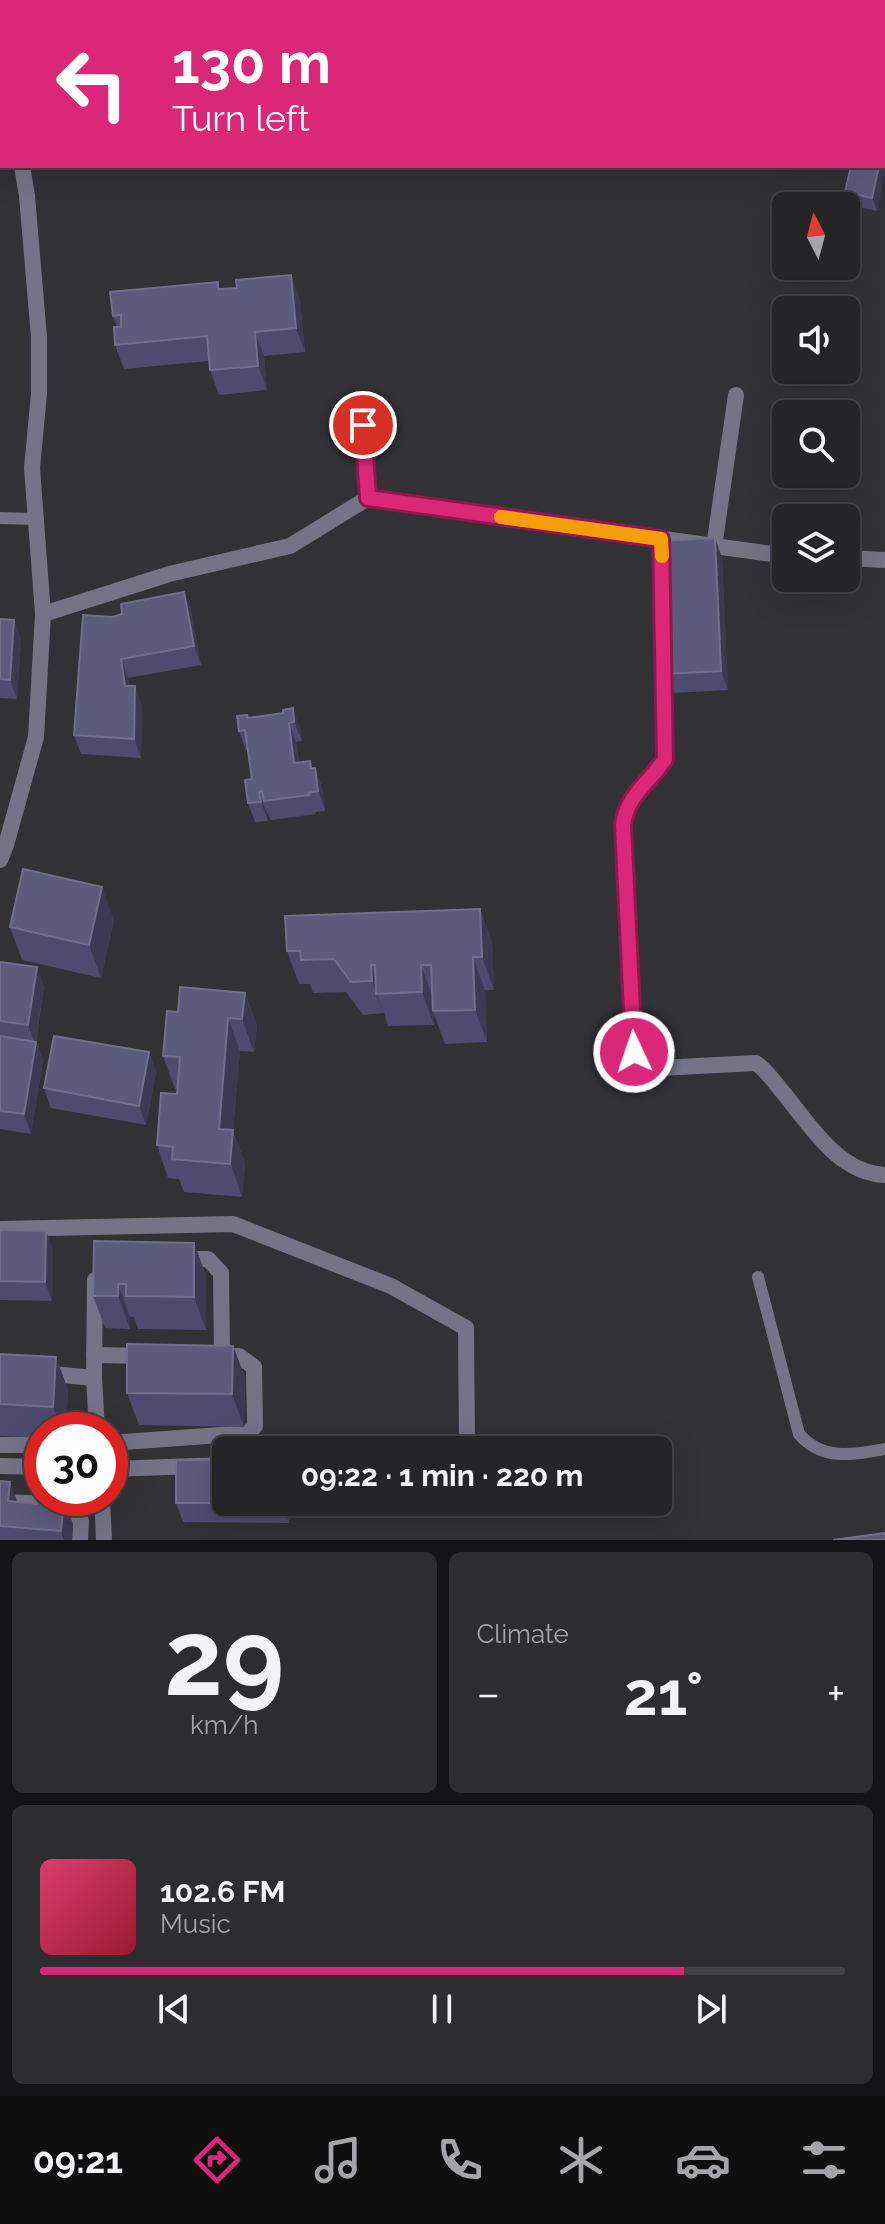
<!DOCTYPE html>
<html lang="en">
<head>
<meta charset="utf-8">
<style>
	:root { --surface:#252528; --page:#2d2d30; --text:#f1f3f6; --muted:#a3a5a8; --line:#424245; --accent:#db2777 }
	body { margin:0; font-family:Raleway,sans-serif; background:var(--page); color:var(--text); height:100vh; display:flex; flex-direction:column; font-size:30px; white-space:nowrap }
	* { box-sizing:border-box; margin:0 }
	p { font-size:26px; color:var(--muted) }
	.icon { flex:none; width:44px; height:44px; fill:none; stroke:currentColor; stroke-width:2; stroke-linecap:round; stroke-linejoin:round }
	.map { position:relative; height:1540px; overflow:hidden }
	.sheet { display:flex; flex-direction:column; gap:12px; padding:12px; background:#141416; flex:1 }
	.sheet>* { flex:none }
	.hud { position:absolute; left:0px; top:0px; width:886px; height:168px; box-shadow:0 8px 32px #0002,0 0 0 2px var(--line); background:#db2777; color:#fff; overflow:hidden }
	.needle { width:52px; rotate:354deg }
	.fabs { position:absolute; left:772px; top:192px; display:grid; gap:16px }
	.fabs a { display:grid; place-items:center; width:88px; height:88px; border-radius:12px; background:var(--surface); box-shadow:0 8px 32px #0002,0 0 0 2px var(--line); font-size:40px }
	.speed { position:absolute; left:24px; top:1412px; display:flex; gap:16px; font-size:40px; font-weight:700; text-align:center }
	.speed>* { display:grid; place-content:center; width:104px; height:104px; border-radius:50%; background:var(--surface); box-shadow:0 8px 32px #0002,0 0 0 2px var(--line); line-height:1 }
	.speed .limit { border:12px solid #d22; background:#fff; color:#111 }
	.pin { position:absolute; display:grid; place-items:center; width:68px; height:68px; color:#fff; margin:-34px; border:4px solid #fff; border-radius:50%; box-shadow:0 2px 8px #0007 }
	.me { position:absolute; width:88px; margin:-44px; rotate:357deg; stroke-linejoin:round; filter:drop-shadow(0 0 6px #0008) }
	.turn { display:flex; align-items:center; gap:28px; height:168px; padding:0 40px; font-size:36px }
	.turn .icon { width:104px; height:104px; stroke-width:2.5 }
	.turn b { display:block; font-size:56px; line-height:68px }
	.big { font-size:60px; font-weight:700; line-height:1.1 }
	.sheet .widget { flex:1; display:flex; flex-direction:column; justify-content:center; gap:12px; min-width:0; padding:0 28px; border-radius:12px; background:var(--page) }
	.sheet .dial { align-items:center; gap:0 }
	.dial b { font-size:104px; line-height:1 }
	.song { display:flex; align-items:center; gap:24px }
	.cover { width:96px; height:96px; border-radius:12px; background:linear-gradient(135deg,hsl(340 70% 55%),hsl(350 70% 35%)) }
	.played { height:8px; border-radius:4px; background:linear-gradient(90deg,var(--accent) 80%,var(--line) 80%) }
	.keys { display:flex; justify-content:space-around; direction:ltr }
	.heat { display:flex; justify-content:space-between; align-items:center; font-size:44px; direction:ltr }
	.sheet .tiles { flex:1; display:grid; gap:12px; grid-template-columns:1fr 1fr }
	.widget:last-child { grid-column:span 2 }
	.trip { position:absolute; left:212px; top:1436px; width:460px; height:80px; border-radius:12px; background:var(--surface); box-shadow:0 8px 32px #0002,0 0 0 2px var(--line); font-weight:700; line-height:80px; text-align:center }
	.tabs { display:flex; height:128px; justify-content:space-around; align-items:center; background:#0f0f10; color:var(--muted) }
	.tabs .icon { width:56px; height:56px }
	.tabs .selected { color:var(--accent) }
	.tabs b { font-size:36px; color:var(--text) }
	.map>svg:first-child { display:block }
</style>
</head>
<body>
<div class="map">
<svg width="885" height="1540" viewBox="0 0 885 1540">
	<rect width="100%" height="100%" fill="#313136"/>
	<g fill="none" stroke-linecap="round" stroke-linejoin="round">
		<g stroke="#757487" stroke-width="12">
			<path d="M0,518L35,519"/>
			<path d="M758,1277L799,1434C822,1461 853,1455 885,1449"/>
		</g>
		<g stroke="#757487" stroke-width="16">
			<path d="M363,425L368,498"/>
			<path d="M714,547L736,395"/>
			<path d="M846,558L885,560"/>
			<path d="M663,605L665,759C649,783 627,794 623,825L634,1052C641,1062 647,1066 659,1068L756,1063C766,1070 773,1080 781,1090C809,1123 837,1173 885,1175"/>
			<path d="M43,614L169,574L290,546L368,498L786,556"/>
			<path d="M0,860L6,845L36,737L43,614L32,468L39,394V337L27,196L22,166"/>
			<path d="M0,1229L233,1224L391,1286L466,1328L467,1450"/>
			<path d="M179,1259H208L221,1273L222,1356"/>
			<path d="M95,1280L94,1378L97,1430"/>
			<path d="M94,1355L149,1356"/>
			<path d="M0,1369L94,1378"/>
			<path d="M110,1443L248,1433L255,1426L254,1367L239,1356H216"/>
			<path d="M0,1445H42"/>
			<path d="M0,1466L42,1467"/>
			<path d="M110,1469L226,1465"/>
			<path d="M102,1498L104,1540"/>
			<path d="M0,1502L58,1504L81,1521L80,1540"/>
		</g>
		<g stroke="#757487" stroke-width="16">
			<path d="M304,0L462,2"/>
			<path d="M56,2V0"/>
			<path d="M0,95H2"/>
			<path d="M884,111H885"/>
		</g>
	</g>
	<g fill="#4e4b6f">
		<path d="M884,166L877,211L850,205L845,192Z"/>
		<path d="M218,282L220,289L300,299L305,352L264,356L267,390L219,395L210,370L209,361L124,369L115,345L117,327L113,316Z"/>
		<path d="M715,538L722,558L728,690L672,693L665,674Z"/>
		<path d="M184,592L191,611L201,665L128,678L129,686L142,705L141,758L81,754L74,735L113,617Z"/>
		<path d="M0,619L21,639L17,699L0,698Z"/>
		<path d="M283,710L300,728L302,741L296,742L299,762L310,761L312,768H315L322,787L325,811L315,812L316,814L271,820L266,811L268,821L255,822L248,803L252,779L248,750H246L239,731L247,715L248,718L283,713Z"/>
		<path d="M480,909L492,942L494,990H485L487,1042L445,1044L434,1014V1025L388,1026L384,1013L363,1015L346,992L313,993L310,984H299L287,951Z"/>
		<path d="M114,920L101,978L22,960L10,927Z"/>
		<path d="M0,962L44,986L36,1042L43,1061L31,1134L0,1129Z"/>
		<path d="M245,993L257,1025L254,1052L240,1051L233,1131L245,1163L242,1197L184,1192L179,1179L168,1178L157,1145L177,1094V1089H175L163,1056L178,1012Z"/>
		<path d="M149,1052L156,1072L146,1125L51,1108L44,1088Z"/>
		<path d="M0,1230L46,1231L53,1251L52,1301L0,1300Z"/>
		<path d="M194,1243L206,1276V1330L138,1329L134,1317H130V1329L105,1328L93,1296Z"/>
		<path d="M233,1346L245,1378L244,1427L139,1425L127,1393Z"/>
		<path d="M0,1354L56,1357L68,1390L66,1430H42V1438L0,1436Z"/>
		<path d="M0,1481L17,1502L73,1524L72,1540H0Z"/>
		<path d="M290,1502L289,1523L183,1522L176,1503Z"/>
	</g>
	<g fill="#3c3a53">
		<path d="M885,139V174L877,211L872,198L879,166H884Z"/>
		<path d="M291,275L300,299L305,352L296,328Z"/>
		<path d="M255,332L264,356L267,390L258,366Z"/>
		<path d="M715,538L722,558L728,690L721,671Z"/>
		<path d="M184,592L191,611L201,665L194,646Z"/>
		<path d="M14,620L21,639L17,699L10,680Z"/>
		<path d="M121,659L128,678L132,706L125,686Z"/>
		<path d="M135,686L142,705L141,758L134,739Z"/>
		<path d="M293,708L300,728L302,741L294,722Z"/>
		<path d="M289,723L296,742L301,782L294,763Z"/>
		<path d="M310,761L316,779L315,768L322,787L325,811L311,768Z"/>
		<path d="M259,792L266,811L268,821L261,802Z"/>
		<path d="M102,887L114,920L101,978L89,945Z"/>
		<path d="M480,909L492,942L494,990L482,957Z"/>
		<path d="M473,957L485,990L487,1042L475,1010Z"/>
		<path d="M371,965L381,993L376,994L384,1014L372,981Z"/>
		<path d="M421,965L433,998L434,1025L422,992Z"/>
		<path d="M37,967L44,986L35,1044L28,1025Z"/>
		<path d="M245,993L257,1025L254,1052L242,1019Z"/>
		<path d="M228,1018L240,1051L233,1131L245,1163L242,1197L219,1129Z"/>
		<path d="M36,1042L43,1061L31,1134L24,1114Z"/>
		<path d="M149,1052L156,1072L146,1125L139,1106Z"/>
		<path d="M46,1231L53,1251L52,1301L45,1282Z"/>
		<path d="M194,1243L206,1276V1330L194,1297Z"/>
		<path d="M118,1284L130,1317V1329L118,1296Z"/>
		<path d="M233,1346L245,1378L244,1427L232,1394Z"/>
		<path d="M56,1357L68,1390L66,1430H62L53,1407Z"/>
		<path d="M10,1482L19,1506L8,1501Z"/>
		<path d="M64,1500L73,1524L72,1540H64L61,1531Z"/>
		<path d="M282,1502H290L289,1523L282,1503Z"/>
	</g>
	<g fill="#5d5b7b" stroke="#716f8b" stroke-width="2">
		<path d="M650,0H718L710,2H650Z"/>
		<rect x="731" y="0" width="41" height="2"/>
		<path d="M795,0H833V2H796Z"/>
		<path d="M851,166H879L872,198L845,192Z"/>
		<path d="M291,275L296,328L255,332L258,366L210,370L207,336L115,345L114,327H121V315L113,316L110,292L218,282V289L237,288L236,280Z"/>
		<path d="M715,538L721,671L665,674L659,541Z"/>
		<path d="M184,592L194,646L121,659L125,686H135L134,739L74,735L83,615L113,617L122,614L121,604Z"/>
		<path d="M0,619L14,620L10,680L0,679Z"/>
		<path d="M293,708L294,722L289,723L294,763L310,761L311,768H315L318,791L308,793L309,795L264,801L262,791L259,792L261,802L248,803L245,780L252,779L245,730L239,731L237,716L247,715L248,718L283,713V710Z"/>
		<path d="M23,869L102,887L89,945L10,927Z"/>
		<path d="M480,909L482,957H473L475,1010L433,1011L431,965H421L422,992L376,994L375,965H371L372,981L351,982L334,959L301,960L300,951H287L285,916Z"/>
		<path d="M0,962L37,967L28,1025L0,1021Z"/>
		<path d="M180,987L245,993L242,1019L228,1018L219,1129L233,1130L230,1164L172,1159L173,1147L157,1145L161,1093L177,1094L180,1057L163,1056L167,1011L178,1012Z"/>
		<path d="M0,1036L36,1042L24,1114L0,1111Z"/>
		<path d="M54,1036L149,1052L139,1106L44,1088Z"/>
		<path d="M0,1230L46,1231L45,1282L0,1281Z"/>
		<path d="M94,1241L194,1243V1297L126,1296V1284H118V1296H93Z"/>
		<path d="M127,1344L233,1346L232,1394L127,1393Z"/>
		<path d="M0,1354L56,1357L53,1407L0,1404Z"/>
		<path d="M176,1460H226V1502H282V1503H176Z"/>
		<path d="M0,1481L10,1482L8,1501L37,1504L38,1497L64,1500L61,1531L0,1526Z"/>
		<path d="M885,1533V1540H833Z"/>
	</g>
	<g fill="none" stroke-linecap="round" stroke-linejoin="round">
		<defs>
			<path id="route" d="M363,425L368,498L661,539L665,759C649,783 627,795 623,825L634,1052"/>
		</defs>
		<use href="#route" stroke="#8e194d" stroke-width="20"/>
		<use href="#route" stroke="#db2777" stroke-width="14"/>
		<path stroke="#f59e0b" stroke-width="14" d="M501,517L661,539L662,556"/>
	</g>
</svg>
<div class="fabs">
<a><svg class="needle" viewBox="-14 -14 28 28"><path d="M0-13l5 13h-10z" fill="#e53935"/><path d="M0 13l5-13h-10z" fill="#a3a5a8"/></svg></a>
<a><svg class="icon" aria-label="sound" viewBox="0 0 24 24"><path d="M4 9h4l5-4v14l-5-4H4zM17 9q2 3 0 6"/></svg></a>
<a><svg class="icon" aria-label="search" viewBox="0 0 24 24"><circle cx="10" cy="10" r="6"/><path d="M15 15l6 6"/></svg></a>
<a><svg class="icon" aria-label="layers" viewBox="0 0 24 24"><path d="M12 4l9 5-9 5-9-5zM3 14l9 5 9-5"/></svg></a>
</div>
<div class="speed"><div class="limit">30</div></div>
<div class="pin" style="left:363px;top:425px;background:#d93025"><svg class="icon" aria-label="arrive" viewBox="0 0 24 24"><path d="M6 21V4h12l-3 4 3 4H6"/></svg></div>
<svg class="me" style="left:634px;top:1052px" viewBox="-20 -20 40 40"><circle r="17" fill="#db2777" stroke="#fff" stroke-width="3"/><path d="M0-11L8 9 0 5-8 9z" fill="#fff"/></svg>
<div class="trip">09:22 · 1 min · 220 m</div>
<div class="hud">
<div class="turn"><svg class="icon" aria-label="left" viewBox="0 0 24 24"><path d="M17 20v-9H6M10 6l-5 5 5 5"/></svg><div><b>130 m</b>Turn left</div></div>
</div>
</div>
<section class="sheet">
<div class="tiles">
<div class="widget dial"><b>29</b><p>km/h</p></div>
<div class="widget"><p>Climate</p>
<div class="heat"><a>−</a><b class="big">21°</b><a>+</a></div>
</div>
<div class="widget">
<div class="song"><i class="cover"></i><div><b>102.6 FM</b><p>Music</p></div></div>
<div class="played"></div>
<div class="keys"><svg class="icon" aria-label="previous" viewBox="0 0 24 24"><path d="M18 5L8 12l10 7zM5 5v14"/></svg><svg class="icon" aria-label="pause" viewBox="0 0 24 24"><path d="M8 5v14M16 5v14"/></svg><svg class="icon" aria-label="next" viewBox="0 0 24 24"><path d="M6 5l10 7-10 7zM19 5v14"/></svg></div>
</div>
</div>
</section>
<nav class="tabs">
<b>09:21</b>
<svg class="icon selected" aria-label="directions" viewBox="0 0 24 24"><path d="M12 3l9 9-9 9-9-9zM9 14v-3h6M13 9l2 2-2 2"/></svg>
<svg class="icon" aria-label="music" viewBox="0 0 24 24"><path d="M9 18V5l10-2v13"/><circle cx="6" cy="18" r="3"/><circle cx="16" cy="16" r="3"/></svg>
<svg class="icon" aria-label="phone" viewBox="0 0 24 24"><path d="M5 4h4l2 5-3 2q2 4 5 5l2-3 5 2v4C11 20 4 13 5 4z"/></svg>
<svg class="icon" aria-label="climate" viewBox="0 0 24 24"><path d="M12 3v18M4 7l16 10M4 17L20 7"/></svg>
<svg class="icon" aria-label="car" viewBox="0 0 24 24"><path d="M5 17H2v-5l4-1 3-4h7l3 4 3 1v5h-3M9 17h6M6 11h13"/><circle cx="7" cy="17" r="2"/><circle cx="17" cy="17" r="2"/></svg>
<svg class="icon" aria-label="filters" viewBox="0 0 24 24"><path d="M4 7h16M4 17h16"/><circle cx="9" cy="7" r="2"/><circle cx="15" cy="17" r="2"/></svg>
</nav>
</body>
</html>
